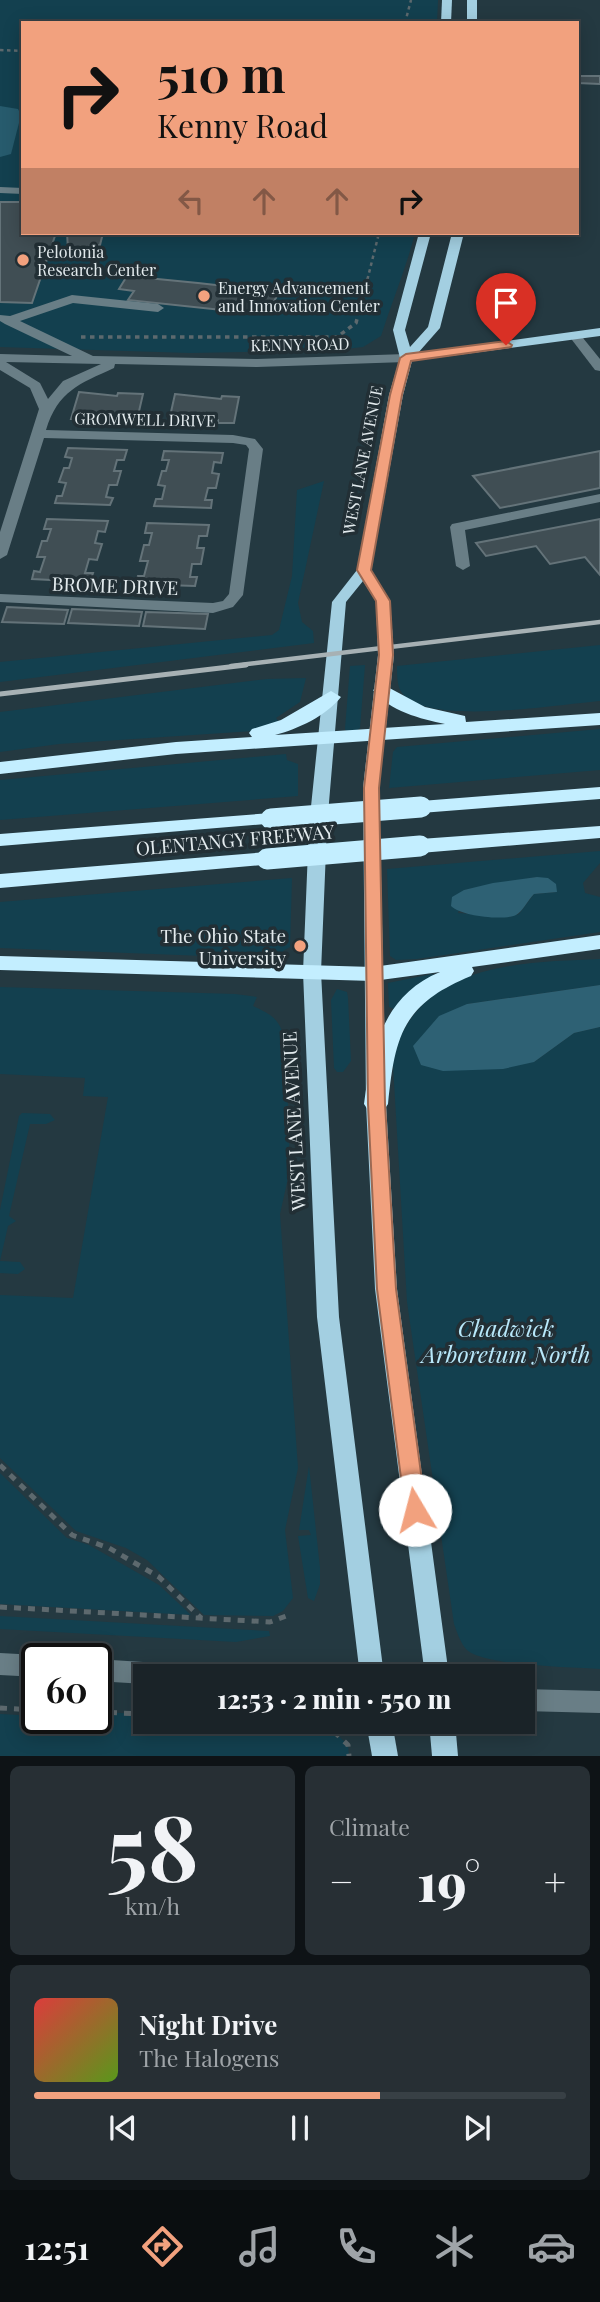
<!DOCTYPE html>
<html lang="en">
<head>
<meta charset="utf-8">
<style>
	:root { --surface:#1a2328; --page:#272f34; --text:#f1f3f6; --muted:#9fa4a8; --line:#384045; --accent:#f2a17e }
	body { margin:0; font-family:"Playfair Display",serif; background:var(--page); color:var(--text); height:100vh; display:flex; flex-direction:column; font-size:26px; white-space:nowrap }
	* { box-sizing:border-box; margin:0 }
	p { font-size:23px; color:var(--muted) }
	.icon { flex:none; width:38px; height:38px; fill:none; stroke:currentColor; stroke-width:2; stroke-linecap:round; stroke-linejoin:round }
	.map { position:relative; height:1756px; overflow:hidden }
	.panel { display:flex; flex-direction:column; gap:10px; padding:10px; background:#0e1316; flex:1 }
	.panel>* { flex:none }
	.banner { position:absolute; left:21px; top:21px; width:558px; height:214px; border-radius:0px; box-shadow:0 4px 18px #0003,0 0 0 2px var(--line); background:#f2a17e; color:#111; overflow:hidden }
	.speed { position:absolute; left:21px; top:1643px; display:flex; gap:14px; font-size:35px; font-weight:700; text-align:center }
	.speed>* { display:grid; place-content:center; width:91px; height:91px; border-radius:50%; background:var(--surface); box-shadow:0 4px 18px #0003,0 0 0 2px var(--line); line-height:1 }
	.speed .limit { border:4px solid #111; border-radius:10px; background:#fff; color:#111 }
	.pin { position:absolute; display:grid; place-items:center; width:60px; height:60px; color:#fff; margin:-72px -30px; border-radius:50% 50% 50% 0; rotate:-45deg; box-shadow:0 0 7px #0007 }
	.pin .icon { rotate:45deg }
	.me { position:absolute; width:77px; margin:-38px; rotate:352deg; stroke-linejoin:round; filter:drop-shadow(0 0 5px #0008) }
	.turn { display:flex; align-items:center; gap:24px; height:147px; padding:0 21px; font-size:32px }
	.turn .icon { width:91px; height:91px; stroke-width:2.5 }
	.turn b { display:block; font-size:49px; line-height:60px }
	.lanes { display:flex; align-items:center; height:66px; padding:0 21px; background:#0003; justify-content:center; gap:35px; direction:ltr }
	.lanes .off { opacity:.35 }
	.big { font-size:52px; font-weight:800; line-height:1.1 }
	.panel .card { flex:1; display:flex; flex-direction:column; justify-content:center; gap:10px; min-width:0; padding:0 24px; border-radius:10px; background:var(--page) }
	.panel .dial { align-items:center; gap:0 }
	.dial b { font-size:91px; line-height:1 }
	.song { display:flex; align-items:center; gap:21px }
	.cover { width:84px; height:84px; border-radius:10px; background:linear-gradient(135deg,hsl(0 70% 55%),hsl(90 70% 35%)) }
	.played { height:7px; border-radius:4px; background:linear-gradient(90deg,var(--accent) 65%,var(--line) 65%) }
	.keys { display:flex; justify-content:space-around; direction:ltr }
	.heat { display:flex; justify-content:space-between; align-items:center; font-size:38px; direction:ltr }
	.panel .tiles { flex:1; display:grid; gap:10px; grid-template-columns:1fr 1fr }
	.card:last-child { grid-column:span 2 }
	.trip { position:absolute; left:133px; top:1664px; width:402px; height:70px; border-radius:0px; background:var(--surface); box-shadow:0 4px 18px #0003,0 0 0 2px var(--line); font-weight:800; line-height:70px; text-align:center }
	.menu { display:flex; height:112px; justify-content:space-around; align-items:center; background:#0a0e10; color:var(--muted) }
	.menu .icon { width:49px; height:49px }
	.menu .selected { color:var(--accent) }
	.menu b { font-size:32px; color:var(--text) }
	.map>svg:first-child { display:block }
</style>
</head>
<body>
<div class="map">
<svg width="600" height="1756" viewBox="0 0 600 1756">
	<rect width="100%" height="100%" fill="#222f35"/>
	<path fill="#243941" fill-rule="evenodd" d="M0,0H600V1756H0ZM23,23H578V233H23ZM37,1659H96V1718H37ZM145,1676H523V1722H145Z"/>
	<g fill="#13404f" fill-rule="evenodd">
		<path d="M0,0H438L437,23H23V233H415C406,269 392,301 381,336L363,347L336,350L190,353L0,347Z"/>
		<path d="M324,481L298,603L302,622L313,631L314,643L0,682V662L272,635L279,630L292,576L297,490Z"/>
		<path d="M600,645V701C561,704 426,727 402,693C397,687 397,674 397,666Z"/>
		<path d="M365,665L360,728L356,731L347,732L345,729L350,666Z"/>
		<path d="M306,678L300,702L276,718L281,724L253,731L59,744L0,752V712L267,679Z"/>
		<path d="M600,729V770L389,788L393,752L397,747Z"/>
		<path d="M286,754L287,760L298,764V796L0,820V780Z"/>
		<path d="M600,851V863L583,883L585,893L600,897V932L417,959L396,960L390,956L387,869ZM537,877L557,892L534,894L519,914L509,917L458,913L464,890Z"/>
		<path d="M292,878L290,947L283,951L281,959L0,948V902Z"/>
		<path d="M600,959V985L467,1004L534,1062L574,1033L600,1027V1669C574,1667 481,1666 466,1649C460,1642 457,1632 454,1624L407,1302L393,1065C393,1049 401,1034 410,1020C450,961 537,962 600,959Z"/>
		<path d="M432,974L434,975L394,1009L389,1007L388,983Z"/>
		<path d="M0,987L235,994L257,997L253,1006C275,1016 280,1020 286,1044L290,1169L280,1214L298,1468L285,1530L293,1598L283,1611L273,1616L204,1615L147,1560L126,1548L76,1531L0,1458V1295L73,1298L108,1097L83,1096L85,1078L0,1074Z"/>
		<path d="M337,989L347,992L348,998L351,1061L343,1072H337L334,1068L331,1000Z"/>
		<path d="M22,1113L50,1114L55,1120L46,1124H30L9,1216L16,1221L8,1226L0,1261L20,1262L25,1269L18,1274L0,1273V1210L19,1116Z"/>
		<path d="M309,1466L320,1568V1584L314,1601L308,1598L298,1536L311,1535L309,1530H299Z"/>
		<path d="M0,1473L67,1538L89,1545L159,1585L191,1615L0,1604Z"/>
		<path d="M0,1616L269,1631L270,1636L236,1642L0,1629Z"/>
		<path d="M96,1712L145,1714V1722H324L348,1745L349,1756H0V1714L37,1716V1718H96Z"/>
	</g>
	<g fill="#2e6174">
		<path d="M537,877L548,878L556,884L557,892L534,894C528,900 523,911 516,915C503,921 461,916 451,906L452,897L464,890L493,883Z"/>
		<path d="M600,985V1027L574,1033L534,1062L503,1069L443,1071L421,1065L413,1046L439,1016L467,1004Z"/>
	</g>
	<path fill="#275b6d" d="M0,106L18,109L21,115L11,154L0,157Z"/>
	<g fill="#404e54" stroke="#647379" stroke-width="2">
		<path d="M578,76H600V84L578,83Z"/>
		<path d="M0,202H23V233H56L32,303L0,302Z"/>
		<path d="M67,233H103L100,245L68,249Z"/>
		<path d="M127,276L198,283L279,292L269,311L222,310L128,300L134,291L119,289Z"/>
		<path d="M79,392L117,396L118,393L143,394L137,420L89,416L88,419H71Z"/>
		<path d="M175,394L221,399L222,396L239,397L234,423H218V420L169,421Z"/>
		<path d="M68,448L127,450L124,460H117L114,471H121L117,485H109L106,497L113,498L110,505L55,503L57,496H62L66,483L59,482L64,468H69L72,458L65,457Z"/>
		<path d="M164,451L223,453L221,463L214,462L212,473L219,474L216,488H208L205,500H212L211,508L154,506L156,499H162L165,486L158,485L162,471H166L169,460H162Z"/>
		<path d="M600,451V488L500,508L473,476Z"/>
		<path d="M47,519L108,521L105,532L98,531L95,543L102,544L97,560L89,559L85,573H93L90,582L32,579L34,571L40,572L45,557H37L42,541H47L51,529H44Z"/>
		<path d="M600,519V575L585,557L550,564L536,546L486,556L476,543Z"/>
		<path d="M147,523L209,525L207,536H199L197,548H204L201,564H192L190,577H197L195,586L136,584L138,576H144L148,561H140L144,545H149L152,533H145Z"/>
		<path d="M7,607L68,610L64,624L2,622Z"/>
		<path d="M72,609L142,612L139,626L68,623Z"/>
		<path d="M146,612L208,614L205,629L143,626Z"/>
	</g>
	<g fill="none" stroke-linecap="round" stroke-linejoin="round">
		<g stroke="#5d696e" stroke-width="2.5" stroke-dasharray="3.5 3.5" stroke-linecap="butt">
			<path d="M405,23L411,0"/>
			<path d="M0,50L23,51"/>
			<path d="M364,293L379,233"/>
		</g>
		<path stroke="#5d696e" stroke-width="3.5" stroke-dasharray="4.5 4.5" stroke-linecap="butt" d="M81,337H337L356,323L364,291"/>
		<g stroke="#5d696e" stroke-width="5" stroke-dasharray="7 7" stroke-linecap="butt">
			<path d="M0,1465L72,1535L109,1548L159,1577L201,1618"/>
			<path d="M0,1607L270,1622L289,1615"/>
			<path d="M0,1708L37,1710"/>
			<path d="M96,1712L145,1714"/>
			<path d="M324,1722L348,1745L349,1756"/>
		</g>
		<g fill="#697e86" fill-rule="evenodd">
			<path d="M0,187L23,188V194L0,193Z"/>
			<path d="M72,295L158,304L164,308L158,312L73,303L20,321L93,356L257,359L406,354L412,358L406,362L257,367L115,364L114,368C79,384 58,391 46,430L233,435L255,439L263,449L243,595L233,607L213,613L0,602V594L213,603L223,601L229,594L249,449L246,445L233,443L44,438L7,555L0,559V532L39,409L30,388L0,370V354L72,356L5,324L0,321V315L10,316ZM6,362L101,364L63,381L48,399L40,383Z"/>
			<path d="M575,332L579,333L600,359V371L595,370L569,336Z"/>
			<path d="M600,494V502L465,530L470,566L463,570L456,566L450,527L452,524Z"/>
			<path d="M0,1653L37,1655L46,1659H37V1677L0,1675Z"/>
			<path d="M95,1659H96L190,1665L199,1668L202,1676H145V1684L96,1681Z"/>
			<path d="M523,1689L600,1691V1713L523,1711Z"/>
		</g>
		<g fill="#a3cfe1" fill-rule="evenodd">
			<path d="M442,0H452L451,23H441Z"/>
			<rect x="467" y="0" width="10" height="23"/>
			<path d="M419,233H431L405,330L410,347L428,327L452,233H464L440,328L418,353L600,328V336L412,361L403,395L371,570L390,601L394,655L379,788L386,1104L397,1289L449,1676H425L375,1289L366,1104L363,788L378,655L376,601L363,581L346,602L327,826L321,972L339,1317L384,1676H360L317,1317L303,972L309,826L332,602L357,570L389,395L400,358L393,330Z"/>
			<path d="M366,1722H392L398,1756H372Z"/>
			<path d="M429,1722H455L458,1756H432Z"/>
		</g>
		<g fill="#c3eeff" fill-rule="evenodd">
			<path d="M382,684L425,707L465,716L466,722L600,713V725L176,754L0,774V762L176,742L252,737L249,733L252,729L281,720L331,691L341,697C326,716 298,729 275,735L445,724C421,719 389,711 373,690Z"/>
			<path d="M600,787V799L421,813L414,811L411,807L414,803L421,801Z"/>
			<path d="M271,813L278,815L281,819L278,823L0,846V834Z"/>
			<path d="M600,826V838L420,853L413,851L410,846L413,841L420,839Z"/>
			<path d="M267,852L274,854L277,859L274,864L0,888V874Z"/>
			<path d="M600,935V949L472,967L474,971L471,976C403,1004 395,1035 388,1104L384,1110L376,1112L368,1110L364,1104C371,1049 384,995 440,972L373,981L0,970V956L373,967Z"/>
		</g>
		<path stroke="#a7b1b4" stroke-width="4.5" d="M231,666L600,622"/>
		<path stroke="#a7b1b4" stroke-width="5" d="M0,694L246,665"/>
		<g stroke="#c3eeff" stroke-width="21">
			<path d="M271,819L421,807"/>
			<path d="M267,859L420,846"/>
		</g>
	</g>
	<path fill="#f2a17e" stroke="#9d6952" stroke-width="2" d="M506,341L512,345L511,347L411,361L402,395L371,570L390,601L393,655L379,788L385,1104L396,1289L426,1510L423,1517L415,1519L408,1517L405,1510L377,1289L368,1104L364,788L379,655L376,601L357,570L390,395L400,358L406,354Z"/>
	<g fill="#f2a17e" stroke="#222f35" stroke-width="2.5">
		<circle cx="23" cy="260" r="7"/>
		<circle cx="204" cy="296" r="7"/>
		<circle cx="300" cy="946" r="7"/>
	</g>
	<g text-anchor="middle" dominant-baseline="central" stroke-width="7" stroke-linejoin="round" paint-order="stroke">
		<g font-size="16" fill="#e3ebee" stroke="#222f35" text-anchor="start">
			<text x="37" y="251">Pelotonia<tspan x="37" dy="18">Research Center</tspan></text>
			<text x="218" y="287">Energy Advancement<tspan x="218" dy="18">and Innovation Center</tspan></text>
		</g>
		<g font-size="16" fill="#e3ebee" stroke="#222f35">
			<text transform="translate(300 344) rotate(-1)">KENNY ROAD</text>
			<text transform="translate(145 419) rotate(1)">GROMWELL DRIVE</text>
			<text transform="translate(362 460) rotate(-79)">WEST LANE AVENUE</text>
		</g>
		<g font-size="19" fill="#e3ebee" stroke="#222f35">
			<text transform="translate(115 585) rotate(2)">BROME DRIVE</text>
			<text transform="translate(235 839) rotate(-5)">OLENTANGY FREEWAY</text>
			<text transform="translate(293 1121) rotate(-93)">WEST LANE AVENUE</text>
		</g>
		<g font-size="19" fill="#e3ebee" stroke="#222f35" text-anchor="end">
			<text x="286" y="935">The Ohio State<tspan x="286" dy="22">University</tspan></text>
		</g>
		<g font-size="23" font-style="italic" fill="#b8e8fa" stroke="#222f35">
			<text x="506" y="1327">Chadwick<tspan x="506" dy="26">Arboretum North</tspan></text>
		</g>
	</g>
</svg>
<div class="speed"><div class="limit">60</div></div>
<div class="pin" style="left:506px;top:345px;background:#d93025"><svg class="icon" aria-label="arrive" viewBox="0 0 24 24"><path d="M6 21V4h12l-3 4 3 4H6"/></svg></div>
<svg class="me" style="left:415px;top:1510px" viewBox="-20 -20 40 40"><circle r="19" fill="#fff"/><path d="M0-13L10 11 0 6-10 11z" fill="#f2a17e"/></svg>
<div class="trip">12:53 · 2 min · 550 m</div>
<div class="banner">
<div class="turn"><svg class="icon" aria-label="right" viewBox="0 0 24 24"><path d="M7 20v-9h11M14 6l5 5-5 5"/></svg><div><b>510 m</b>Kenny Road</div></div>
<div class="lanes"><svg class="icon off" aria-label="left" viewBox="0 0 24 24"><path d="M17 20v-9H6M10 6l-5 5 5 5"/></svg><svg class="icon off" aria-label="ahead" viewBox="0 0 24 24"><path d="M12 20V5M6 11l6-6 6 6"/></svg><svg class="icon off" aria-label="ahead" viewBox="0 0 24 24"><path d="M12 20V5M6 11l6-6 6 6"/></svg><svg class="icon" aria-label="right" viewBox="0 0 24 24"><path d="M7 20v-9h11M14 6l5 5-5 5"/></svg></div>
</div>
</div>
<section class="panel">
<div class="tiles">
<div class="card dial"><b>58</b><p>km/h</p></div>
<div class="card"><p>Climate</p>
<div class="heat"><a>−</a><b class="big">19°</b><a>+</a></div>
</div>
<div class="card">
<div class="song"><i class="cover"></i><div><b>Night Drive</b><p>The Halogens</p></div></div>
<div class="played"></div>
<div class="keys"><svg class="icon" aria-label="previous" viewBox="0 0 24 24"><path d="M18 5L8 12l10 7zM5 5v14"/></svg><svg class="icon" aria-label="pause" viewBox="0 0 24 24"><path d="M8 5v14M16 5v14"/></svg><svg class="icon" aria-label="next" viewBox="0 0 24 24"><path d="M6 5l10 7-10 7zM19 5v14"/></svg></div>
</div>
</div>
</section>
<nav class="menu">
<b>12:51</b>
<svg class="icon selected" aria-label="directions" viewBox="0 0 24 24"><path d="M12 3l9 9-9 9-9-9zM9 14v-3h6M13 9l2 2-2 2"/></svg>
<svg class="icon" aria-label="music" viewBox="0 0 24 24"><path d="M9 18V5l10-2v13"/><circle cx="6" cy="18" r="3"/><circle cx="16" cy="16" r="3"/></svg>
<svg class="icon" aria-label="phone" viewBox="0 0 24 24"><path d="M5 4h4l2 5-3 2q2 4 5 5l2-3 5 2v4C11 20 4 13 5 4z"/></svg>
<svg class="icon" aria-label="climate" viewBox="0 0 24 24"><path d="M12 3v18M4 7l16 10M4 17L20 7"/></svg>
<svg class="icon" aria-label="car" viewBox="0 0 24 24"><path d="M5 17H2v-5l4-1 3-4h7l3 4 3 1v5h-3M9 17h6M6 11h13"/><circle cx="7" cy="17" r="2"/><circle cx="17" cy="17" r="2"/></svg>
</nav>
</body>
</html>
